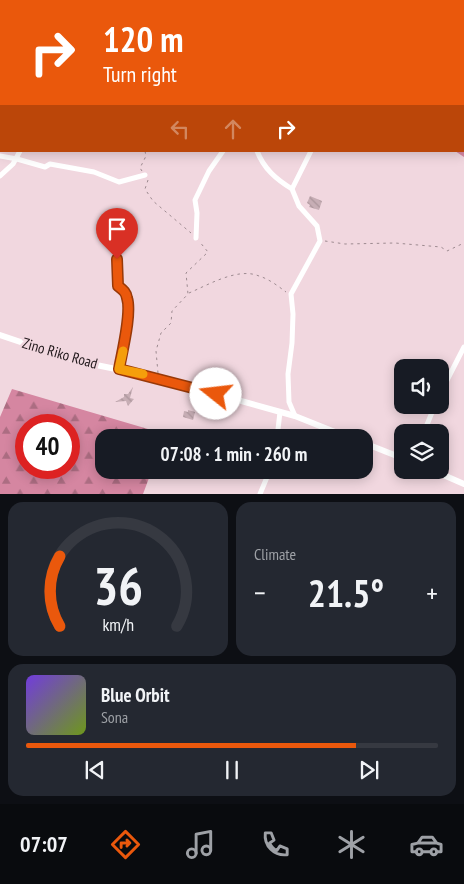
<!DOCTYPE html>
<html lang="en">
<head>
<meta charset="utf-8">
<style>
	:root { --surface:#171b24; --page:#242831; --text:#f1f3f6; --muted:#9ea1a6; --line:#363941; --accent:#ea580c }
	body { margin:0; font-family:"PT Sans Narrow",sans-serif; background:var(--page); color:var(--text); height:100vh; display:flex; flex-direction:column; font-size:19px; white-space:nowrap }
	* { box-sizing:border-box; margin:0 }
	p { font-size:16px; color:var(--muted) }
	.icon { flex:none; width:28px; height:28px; fill:none; stroke:currentColor; stroke-width:2; stroke-linecap:round; stroke-linejoin:round }
	.map { position:relative; height:494px; overflow:hidden }
	.sheet { display:flex; flex-direction:column; gap:8px; padding:8px; background:#0d0f14; flex:1 }
	.sheet>* { flex:none }
	.hud { position:absolute; left:0px; top:0px; width:465px; height:152px; box-shadow:0 2px 12px #0003; background:#ea580c; color:#fff; overflow:hidden }
	.controls { position:absolute; left:394px; top:359px; display:grid; gap:10px }
	.controls a { display:grid; place-items:center; width:55px; height:55px; border-radius:10px; background:var(--surface); box-shadow:0 2px 12px #0003; font-size:25px }
	.speed { position:absolute; left:15px; top:414px; display:flex; gap:10px; font-size:25px; font-weight:700; text-align:center }
	.speed>* { display:grid; place-content:center; width:65px; height:65px; border-radius:50%; background:var(--surface); box-shadow:0 2px 12px #0003; line-height:1 }
	.speed .limit { border:8px solid #d22; background:#fff; color:#111 }
	.pin { position:absolute; display:grid; place-items:center; width:42px; height:42px; color:#fff; margin:-51px -21px; border-radius:50% 50% 50% 0; rotate:-45deg; box-shadow:0 0 5px #0007 }
	.pin .icon { rotate:45deg }
	.me { position:absolute; width:55px; margin:-28px; rotate:286deg; stroke-linejoin:round; filter:drop-shadow(0 0 4px #0008) }
	.turn { display:flex; align-items:center; gap:18px; height:105px; padding:0 20px; font-size:22px }
	.turn .icon { width:65px; height:65px; stroke-width:2.5 }
	.turn b { display:block; font-size:35px; line-height:42px }
	.lanes { display:flex; align-items:center; height:48px; padding:0 20px; background:#0003; justify-content:center; gap:25px; direction:ltr }
	.lanes .off { opacity:.35 }
	.big { font-size:38px; font-weight:700; line-height:1.1 }
	.sheet .card { flex:1; display:flex; flex-direction:column; justify-content:center; gap:8px; min-width:0; padding:0 18px; border-radius:15px; background:var(--page) }
	.sheet .dial { align-items:center; gap:0 }
	.dial svg { height:130px; overflow:visible; fill:none; stroke:var(--line); stroke-width:7; stroke-linecap:round; text-anchor:middle }
	.dial text { fill:var(--text); stroke:none }
	.song { display:flex; align-items:center; gap:15px }
	.cover { width:60px; height:60px; border-radius:8px; background:linear-gradient(135deg,hsl(260 70% 55%),hsl(80 70% 35%)) }
	.played { height:5px; border-radius:2px; background:linear-gradient(90deg,var(--accent) 80%,var(--line) 80%) }
	.keys { display:flex; justify-content:space-around; direction:ltr }
	.heat { display:flex; justify-content:space-between; align-items:center; font-size:28px; direction:ltr }
	.sheet .tiles { flex:1; display:grid; gap:8px; grid-template-columns:1fr 1fr }
	.card:last-child { grid-column:span 2 }
	.trip { position:absolute; left:95px; top:429px; width:278px; height:50px; border-radius:15px; background:var(--surface); box-shadow:0 2px 12px #0003; font-weight:700; line-height:50px; text-align:center }
	.tab-bar { display:flex; height:80px; justify-content:space-around; align-items:center; background:#090b0e; color:var(--muted) }
	.tab-bar .icon { width:35px; height:35px }
	.tab-bar .on { color:var(--accent) }
	.tab-bar b { font-size:22px; color:var(--text) }
	.map>svg:first-child { display:block }
</style>
</head>
<body>
<div class="map">
<svg width="464" height="494" viewBox="0 0 464 494">
	<defs>
		<pattern id="forest-firs" width="22" height="20" patternUnits="userSpaceOnUse" patternTransform="scale(1.25)"><rect width="22" height="20" fill="#d586a1"/><path d="M5 1l3.5 6h-7zM16 11l3.5 6h-7z" fill="#ac6d82"/></pattern>
		<pattern id="building-back-hatch" width="6" height="6" patternUnits="userSpaceOnUse" patternTransform="scale(1.25)"><rect width="6" height="6" fill="#c7aeb5"/><path d="M-1 5l2 2M0 0l6 6M5-1l2 2" fill="none" stroke="#ab959b"/></pattern>
	</defs>
	<rect width="100%" height="100%" fill="#f1d7df"/>
	<g fill="url(#forest-firs)" fill-rule="evenodd">
		<path d="M304,0H464V157L455,151H464V1H301Z"/>
		<path d="M12,389L165,434L164,438H104V470H152L143,494H0V417ZM26,425H69V468H26Z"/>
	</g>
	<g fill="url(#building-back-hatch)">
		<path d="M310,196L322,201L319,210L309,207L310,205L307,203Z"/>
		<path d="M133,387L130,398L134,399L128,406L126,401L115,402L124,397V394H128Z"/>
		<path d="M188,410L195,412L193,420L183,417L184,411L188,412Z"/>
	</g>
	<g fill="none" stroke-linecap="round" stroke-linejoin="round">
		<g stroke="#9d8a90" stroke-width="1" stroke-dasharray="2.5 4" stroke-linecap="butt">
			<path d="M5,0L7,1"/>
			<path d="M170,1L171,0"/>
			<path d="M0,54L1,50"/>
			<path d="M0,115L1,117"/>
			<path d="M0,146L1,144"/>
			<path d="M142,171L140,168L146,156L145,151"/>
			<path d="M148,180L145,189L153,201L191,233"/>
			<path d="M325,241L345,244L395,243L441,247L447,251L464,243"/>
			<path d="M189,293C208,285 238,267 259,276C269,279 278,286 286,292"/>
			<path d="M158,373L156,351L161,333L171,323L172,311L188,294L186,273L208,252L199,241"/>
		</g>
		<g stroke="#fff" stroke-width="5">
			<path d="M222,1L223,0"/>
			<path d="M257,151C264,169 276,179 292,189"/>
			<path d="M0,156L17,159L45,167L50,164L94,172L119,182L145,175"/>
			<path d="M0,176L13,164L20,151"/>
			<path d="M196,238L197,213L195,200L209,171L223,151"/>
			<path d="M117,259L118,286C120,288 123,289 124,291C135,304 122,352 119,369"/>
			<path d="M440,394L464,347"/>
			<path d="M295,416L289,402L288,374L292,343L293,314L291,294L320,241L317,226L299,206L292,189L311,151"/>
			<path d="M424,432L435,405"/>
			<path d="M277,438L280,412"/>
			<path d="M260,494L270,470"/>
		</g>
		<g stroke="#fff" stroke-width="6">
			<path d="M0,335L77,361L159,378L295,416L350,438"/>
			<path d="M364,443L402,458"/>
			<path d="M432,470L464,484"/>
		</g>
	</g>
	<g fill="none" stroke-linecap="round" stroke-linejoin="round">
		<defs>
			<path id="route" d="M117,259L118,286C123,290 126,292 127,298C132,313 122,352 119,369L216,394"/>
		</defs>
		<use href="#route" stroke="#983908" stroke-width="12"/>
		<use href="#route" stroke="#ea580c" stroke-width="9"/>
		<path stroke="#f59e0b" stroke-width="9" d="M123,351L119,369L143,374"/>
	</g>
	<g text-anchor="middle" dominant-baseline="central" stroke-width="5" stroke-linejoin="round" paint-order="stroke">
		<g font-size="15" fill="#20171a" stroke="#f1d7df">
			<text transform="translate(60 353) rotate(16)">Zino Riko Road</text>
		</g>
	</g>
</svg>
<div class="controls">
<a><svg class="icon" aria-label="sound" viewBox="0 0 24 24"><path d="M4 9h4l5-4v14l-5-4H4zM17 9q2 3 0 6"/></svg></a>
<a><svg class="icon" aria-label="layers" viewBox="0 0 24 24"><path d="M12 4l9 5-9 5-9-5zM3 14l9 5 9-5"/></svg></a>
</div>
<div class="speed"><div class="limit">40</div></div>
<div class="pin" style="left:117px;top:259px;background:#d93025"><svg class="icon" aria-label="arrive" viewBox="0 0 24 24"><path d="M6 21V4h12l-3 4 3 4H6"/></svg></div>
<svg class="me" style="left:216px;top:394px" viewBox="-20 -20 40 40"><circle r="19" fill="#fff"/><path d="M0-13L10 11 0 6-10 11z" fill="#ea580c"/></svg>
<div class="trip">07:08 · 1 min · 260 m</div>
<div class="hud">
<div class="turn"><svg class="icon" aria-label="right" viewBox="0 0 24 24"><path d="M7 20v-9h11M14 6l5 5-5 5"/></svg><div><b>120 m</b>Turn right</div></div>
<div class="lanes"><svg class="icon off" aria-label="left" viewBox="0 0 24 24"><path d="M17 20v-9H6M10 6l-5 5 5 5"/></svg><svg class="icon off" aria-label="ahead" viewBox="0 0 24 24"><path d="M12 20V5M6 11l6-6 6 6"/></svg><svg class="icon" aria-label="right" viewBox="0 0 24 24"><path d="M7 20v-9h11M14 6l5 5-5 5"/></svg></div>
</div>
</div>
<section class="sheet">
<div class="tiles">
<div class="card dial"><svg viewBox="0 0 100 80">
<path d="M14 69A42 42 0 1 1 86 69"/>
<path d="M14 69A42 42 0 0 1 14 26" stroke="#ea580c"/>
<text x="50" y="56" font-size="32" font-weight="700">36</text>
<text x="50" y="72" font-size="11">km/h</text>
</svg></div>
<div class="card"><p>Climate</p>
<div class="heat"><a>−</a><b class="big">21.5°</b><a>+</a></div>
</div>
<div class="card">
<div class="song"><i class="cover"></i><div><b>Blue Orbit</b><p>Sona</p></div></div>
<div class="played"></div>
<div class="keys"><svg class="icon" aria-label="previous" viewBox="0 0 24 24"><path d="M18 5L8 12l10 7zM5 5v14"/></svg><svg class="icon" aria-label="pause" viewBox="0 0 24 24"><path d="M8 5v14M16 5v14"/></svg><svg class="icon" aria-label="next" viewBox="0 0 24 24"><path d="M6 5l10 7-10 7zM19 5v14"/></svg></div>
</div>
</div>
</section>
<nav class="tab-bar">
<b>07:07</b>
<svg class="icon on" aria-label="directions" viewBox="0 0 24 24"><path d="M12 3l9 9-9 9-9-9zM9 14v-3h6M13 9l2 2-2 2"/></svg>
<svg class="icon" aria-label="music" viewBox="0 0 24 24"><path d="M9 18V5l10-2v13"/><circle cx="6" cy="18" r="3"/><circle cx="16" cy="16" r="3"/></svg>
<svg class="icon" aria-label="phone" viewBox="0 0 24 24"><path d="M5 4h4l2 5-3 2q2 4 5 5l2-3 5 2v4C11 20 4 13 5 4z"/></svg>
<svg class="icon" aria-label="climate" viewBox="0 0 24 24"><path d="M12 3v18M4 7l16 10M4 17L20 7"/></svg>
<svg class="icon" aria-label="car" viewBox="0 0 24 24"><path d="M5 17H2v-5l4-1 3-4h7l3 4 3 1v5h-3M9 17h6M6 11h13"/><circle cx="7" cy="17" r="2"/><circle cx="17" cy="17" r="2"/></svg>
</nav>
</body>
</html>
